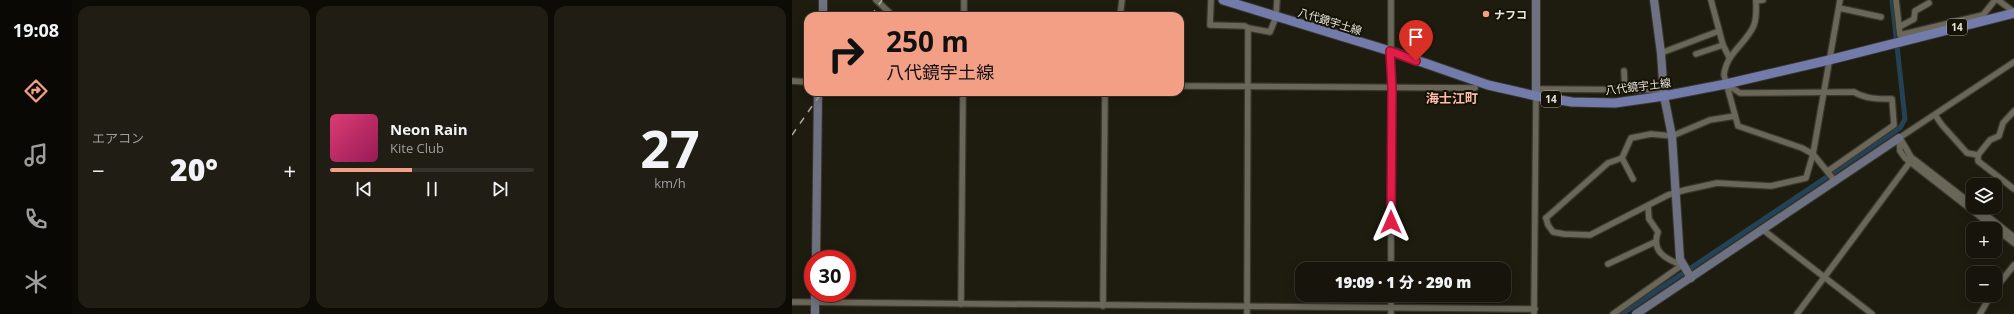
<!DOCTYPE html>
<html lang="ja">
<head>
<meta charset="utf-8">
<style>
	:root { --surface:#16140b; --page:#1f1d14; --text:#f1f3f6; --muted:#9e9e9d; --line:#35332c; --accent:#f39f86 }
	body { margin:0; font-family:"Open Sans","Noto Sans JP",sans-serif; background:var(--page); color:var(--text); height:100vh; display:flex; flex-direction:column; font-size:15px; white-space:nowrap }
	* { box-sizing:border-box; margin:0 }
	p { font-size:13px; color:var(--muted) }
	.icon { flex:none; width:22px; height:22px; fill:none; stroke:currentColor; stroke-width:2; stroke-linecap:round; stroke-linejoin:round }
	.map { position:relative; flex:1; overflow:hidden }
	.details { display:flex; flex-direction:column; gap:6px; padding:6px; background:#0c0b06; width:720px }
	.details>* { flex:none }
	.banner { position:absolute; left:12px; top:12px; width:380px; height:84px; border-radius:12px; box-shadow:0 2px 10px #0003,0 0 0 1px var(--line); background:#f39f86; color:#111; overflow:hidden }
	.tools { position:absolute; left:1174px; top:178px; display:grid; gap:8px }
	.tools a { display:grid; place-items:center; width:36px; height:36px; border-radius:8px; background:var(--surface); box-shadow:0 2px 10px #0003,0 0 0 1px var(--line); font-size:20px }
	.speed { position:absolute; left:12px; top:250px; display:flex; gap:8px; font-size:20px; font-weight:700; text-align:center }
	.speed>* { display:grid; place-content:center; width:52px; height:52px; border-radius:50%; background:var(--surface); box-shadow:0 2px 10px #0003,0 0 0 1px var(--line); line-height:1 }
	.speed .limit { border:6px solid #d22; background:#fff; color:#111 }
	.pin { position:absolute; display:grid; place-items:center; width:34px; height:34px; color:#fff; margin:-41px -17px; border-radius:50% 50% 50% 0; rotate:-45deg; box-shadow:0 0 4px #0007 }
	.pin .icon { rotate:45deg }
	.me { position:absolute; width:44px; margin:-22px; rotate:0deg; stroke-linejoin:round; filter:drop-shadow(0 0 3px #0008) }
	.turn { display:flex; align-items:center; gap:14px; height:84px; padding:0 16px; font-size:18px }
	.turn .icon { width:52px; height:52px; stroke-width:2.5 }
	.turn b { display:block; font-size:28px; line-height:34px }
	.big { font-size:30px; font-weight:800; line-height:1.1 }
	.details .card { flex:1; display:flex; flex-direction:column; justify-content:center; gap:6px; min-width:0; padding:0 14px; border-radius:12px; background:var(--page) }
	.details .dial { align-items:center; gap:0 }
	.dial b { font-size:52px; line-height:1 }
	.song { display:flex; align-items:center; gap:12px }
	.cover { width:48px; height:48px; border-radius:6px; background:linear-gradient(135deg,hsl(340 70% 55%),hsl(330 70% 35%)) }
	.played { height:4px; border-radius:2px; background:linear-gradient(90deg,var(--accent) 40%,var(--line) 40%) }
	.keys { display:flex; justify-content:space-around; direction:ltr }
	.heat { display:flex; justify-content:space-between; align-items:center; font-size:22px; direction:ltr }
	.details .tiles { flex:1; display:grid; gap:6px; grid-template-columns:repeat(3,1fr) }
	.trip { position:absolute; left:503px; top:262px; width:216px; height:40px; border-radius:12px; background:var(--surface); box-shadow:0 2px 10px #0003,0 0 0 1px var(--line); font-weight:800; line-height:40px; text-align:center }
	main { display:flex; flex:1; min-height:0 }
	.menu { display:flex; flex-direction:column; width:72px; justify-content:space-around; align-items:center; background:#090804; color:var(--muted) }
	.menu .icon { width:28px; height:28px }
	.menu .selected { color:var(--accent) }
	.menu b { font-size:18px; color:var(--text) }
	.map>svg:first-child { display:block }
</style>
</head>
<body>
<main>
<nav class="menu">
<b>19:08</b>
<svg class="icon selected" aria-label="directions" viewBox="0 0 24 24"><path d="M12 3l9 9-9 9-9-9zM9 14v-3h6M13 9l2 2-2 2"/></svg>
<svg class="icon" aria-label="music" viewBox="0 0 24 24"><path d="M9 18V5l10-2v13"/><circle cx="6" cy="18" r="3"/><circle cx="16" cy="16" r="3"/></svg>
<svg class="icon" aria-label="phone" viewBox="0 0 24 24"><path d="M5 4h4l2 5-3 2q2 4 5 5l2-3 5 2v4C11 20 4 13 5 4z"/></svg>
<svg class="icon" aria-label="climate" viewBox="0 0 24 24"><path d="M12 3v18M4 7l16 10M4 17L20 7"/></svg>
</nav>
<section class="details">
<div class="tiles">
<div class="card"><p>エアコン</p>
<div class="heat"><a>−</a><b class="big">20°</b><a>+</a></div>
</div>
<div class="card">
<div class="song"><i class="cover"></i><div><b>Neon Rain</b><p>Kite Club</p></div></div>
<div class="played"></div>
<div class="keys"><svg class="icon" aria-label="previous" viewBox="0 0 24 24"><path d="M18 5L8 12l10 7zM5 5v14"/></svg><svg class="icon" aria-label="pause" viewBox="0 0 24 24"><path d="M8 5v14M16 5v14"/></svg><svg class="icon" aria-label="next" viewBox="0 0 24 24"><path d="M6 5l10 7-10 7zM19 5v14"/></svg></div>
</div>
<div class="card dial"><b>27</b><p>km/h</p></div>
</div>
</section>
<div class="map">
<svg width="1222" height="314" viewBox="0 0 1222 314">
	<rect width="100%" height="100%" fill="#1e1b0f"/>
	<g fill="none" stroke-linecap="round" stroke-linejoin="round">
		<path stroke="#244254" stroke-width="5" d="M830,314L1108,128L1113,119L1100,0"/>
		<defs>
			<g id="street">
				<path d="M84,0L97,12"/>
				<path d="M419,0L418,25L453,26L456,28"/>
				<path d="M599,0V269"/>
				<path d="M919,0L931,45L937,57"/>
				<path d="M964,0C964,9 965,17 962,25C955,43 934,53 932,75L946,126L1010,148L1021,154L1043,181"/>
				<path d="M1104,0L1108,35L1191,15L1203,0"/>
				<path d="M1206,0L1222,12"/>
				<path d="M964,1L971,0"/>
				<path d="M1047,8L1089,17"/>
				<path d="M172,16V0"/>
				<path d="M328,16L330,0"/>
				<path d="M1107,27L1122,19L1123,11L1137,3"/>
				<path d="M869,53L927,31"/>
				<path d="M904,54L931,45"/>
				<path d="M832,71L833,89"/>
				<path d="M0,81L16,82"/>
				<path d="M934,84L948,93L1062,92C1074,99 1086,99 1100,99L1102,125L1036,171"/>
				<path d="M388,86L683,88"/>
				<path d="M744,89L871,90"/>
				<path d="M1143,115L1150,125L1175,153L1186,155V161L1222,189"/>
				<path d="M1107,138L1108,151L1113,158L1222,243"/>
				<path d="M1107,138L1222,62"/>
				<path d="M1108,138L1119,157L1181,205"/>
				<path d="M1186,155L1198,140L1207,136L1211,123L1222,111"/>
				<path d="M830,158L841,179"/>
				<path d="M856,206L857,219L866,232C859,251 873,259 890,265"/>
				<path d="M1184,207L1222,237"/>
				<path d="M754,218L756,225L761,232L772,234L798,235L876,195L893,190L925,183L979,186L1014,178L1021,154L1048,0"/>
				<path d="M754,218L816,163L830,158L839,138L859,134L880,136L918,120L943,116"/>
				<path d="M970,229L1080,314"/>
				<path d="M816,264L863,242"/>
				<path d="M1203,289L1222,265"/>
				<path d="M599,295V314"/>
				<path d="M0,302L743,309"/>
				<path d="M169,304L171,92"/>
				<path d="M311,306L313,92"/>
				<path d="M455,314L456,28L478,32L484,17L485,0"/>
				<path d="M742,314L744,96"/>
				<path d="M821,314L890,265"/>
				<path d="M1005,314L1118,162"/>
				<path d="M1188,314L1199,295"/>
			</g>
			<g id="secondary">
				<path d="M31,0V16"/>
				<path d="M862,0L869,53L872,96L880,136L888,259L899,278"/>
				<path d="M744,96V0"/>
				<path d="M24,259L26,92"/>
				<path d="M23,314V293"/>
				<path d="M844,314L1107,138"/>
			</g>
			<path id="primary" d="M431,0L598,51L696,85L744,96L780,102L823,103L872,96L934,84L1037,60L1222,13"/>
		</defs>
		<use href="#street" stroke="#393731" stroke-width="8"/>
		<use href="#secondary" stroke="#393731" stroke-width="10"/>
		<use href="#primary" stroke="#393731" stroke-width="11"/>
		<use href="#street" stroke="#6a6758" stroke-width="5.5"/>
		<use href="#secondary" stroke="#6e7181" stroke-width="8"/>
		<use href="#primary" stroke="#727baa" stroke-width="9"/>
		<g stroke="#aaa89e" stroke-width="1.5" stroke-dasharray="7 7" stroke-linecap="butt">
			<path d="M79,16L90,0"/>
			<path d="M0,135L30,92"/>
		</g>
	</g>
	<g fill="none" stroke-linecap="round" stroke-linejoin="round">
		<defs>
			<path id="route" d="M599,222L600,88L598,51L624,61"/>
		</defs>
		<use href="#route" stroke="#92132f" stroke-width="10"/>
		<use href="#route" stroke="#e11d48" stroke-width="7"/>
	</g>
	<circle fill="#f39f86" stroke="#151206" stroke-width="1.5" cx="694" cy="14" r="4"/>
	<g text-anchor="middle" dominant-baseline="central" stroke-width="4" stroke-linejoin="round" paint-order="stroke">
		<g fill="#151206" stroke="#a8a69c" stroke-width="1">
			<rect x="1155" y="19" width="20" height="16" rx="3"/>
			<rect x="749" y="91" width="20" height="16" rx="3"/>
		</g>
		<g font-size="10" font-weight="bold" fill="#e7e6dd">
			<text x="1165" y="27">14</text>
			<text x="759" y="99">14</text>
		</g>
		<g font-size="11" font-weight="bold" fill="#e7e6dd" stroke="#151206" text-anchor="start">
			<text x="702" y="14">ナフコ</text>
		</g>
		<g font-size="11" fill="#e7e6dd" stroke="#151206">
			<text transform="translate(538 21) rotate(17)">八代鏡宇土線</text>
			<text transform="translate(846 86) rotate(-7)">八代鏡宇土線</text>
		</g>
		<g font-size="13" font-weight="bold" fill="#fbbba8" stroke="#151206">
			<text x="660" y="98">海士江町</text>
		</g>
	</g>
</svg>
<div class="tools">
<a><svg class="icon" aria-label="layers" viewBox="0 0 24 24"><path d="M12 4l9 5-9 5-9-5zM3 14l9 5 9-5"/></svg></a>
<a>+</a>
<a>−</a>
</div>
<div class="speed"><div class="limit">30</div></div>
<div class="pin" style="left:624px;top:61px;background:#d93025"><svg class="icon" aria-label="arrive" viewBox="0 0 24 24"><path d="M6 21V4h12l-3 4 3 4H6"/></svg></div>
<svg class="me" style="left:599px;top:222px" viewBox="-20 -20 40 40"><path d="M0-17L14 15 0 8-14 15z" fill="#e11d48" stroke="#fff" stroke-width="4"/></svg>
<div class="trip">19:09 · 1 分 · 290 m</div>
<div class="banner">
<div class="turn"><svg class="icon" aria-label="right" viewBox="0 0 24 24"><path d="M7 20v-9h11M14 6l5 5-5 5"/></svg><div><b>250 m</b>八代鏡宇土線</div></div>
</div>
</div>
</main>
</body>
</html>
